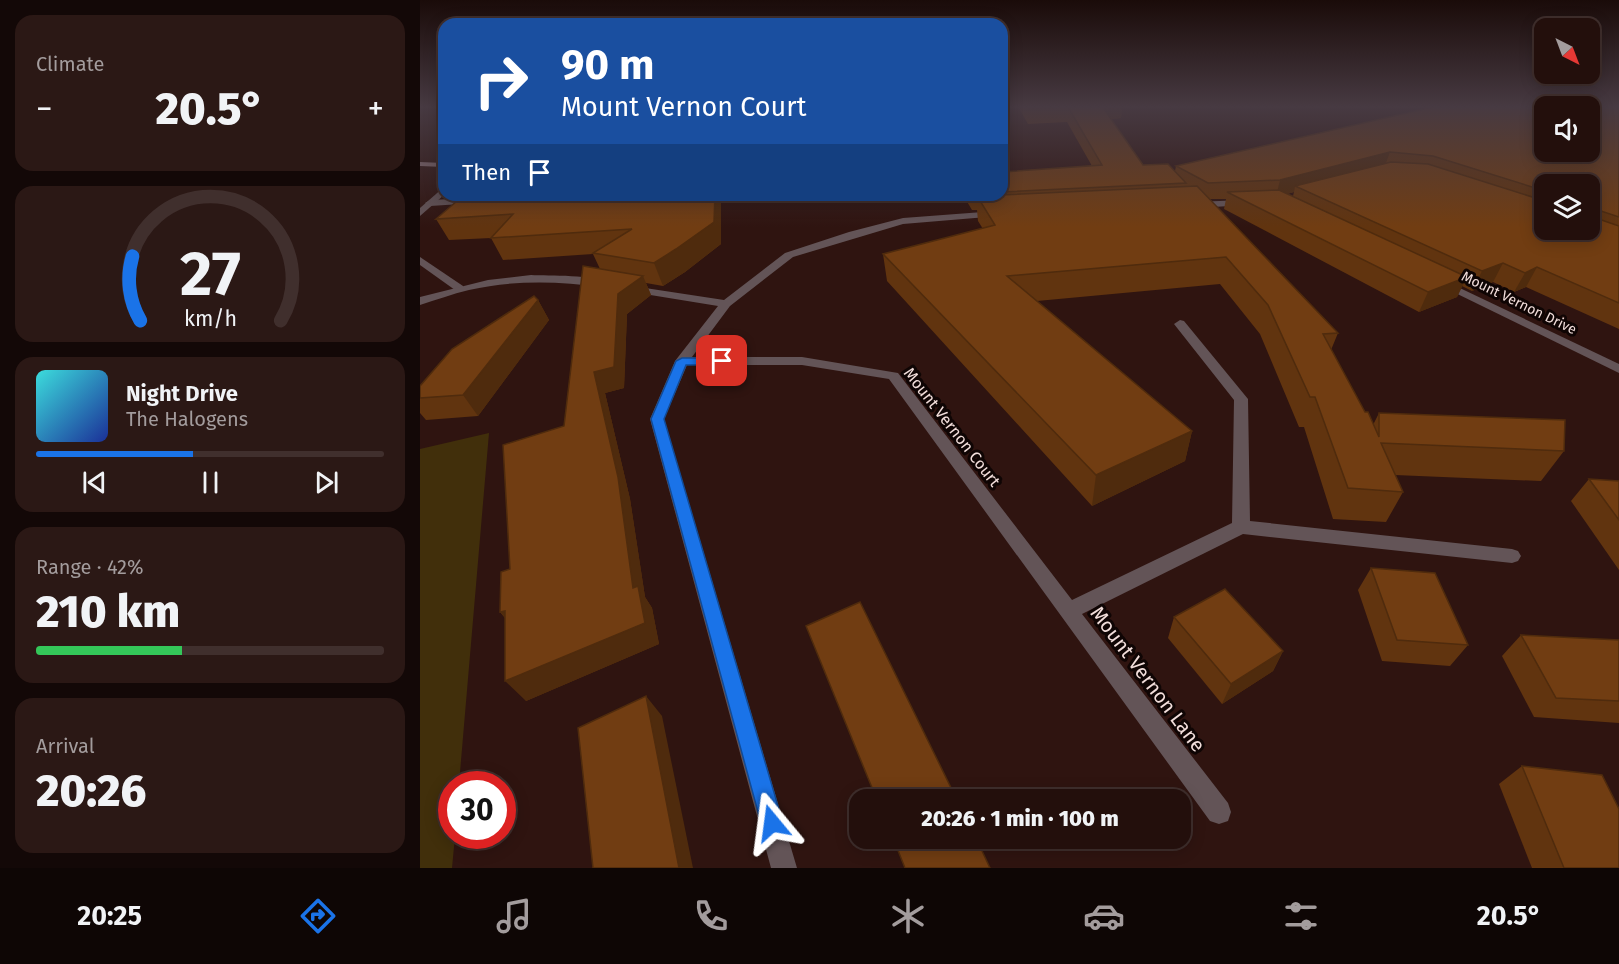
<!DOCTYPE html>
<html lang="en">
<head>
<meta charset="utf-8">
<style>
	:root { --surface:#230f0c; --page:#2b1815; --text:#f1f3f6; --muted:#a39c9d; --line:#402f2d; --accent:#1a73e8 }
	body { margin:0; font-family:"Fira Sans",sans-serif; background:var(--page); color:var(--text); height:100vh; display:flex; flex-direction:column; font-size:22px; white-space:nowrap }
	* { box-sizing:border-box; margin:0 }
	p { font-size:20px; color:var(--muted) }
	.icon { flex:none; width:33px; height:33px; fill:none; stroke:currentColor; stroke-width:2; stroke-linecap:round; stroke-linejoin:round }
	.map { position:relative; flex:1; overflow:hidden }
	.side { display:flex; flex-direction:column; gap:15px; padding:15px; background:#130807; width:420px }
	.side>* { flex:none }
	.top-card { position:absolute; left:18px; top:18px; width:570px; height:183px; border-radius:18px; box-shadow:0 3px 15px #0003,0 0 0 2px var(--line); background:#1a4fa0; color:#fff; overflow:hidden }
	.needle { width:39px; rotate:138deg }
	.controls { position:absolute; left:1114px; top:18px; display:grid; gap:12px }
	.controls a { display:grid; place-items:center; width:66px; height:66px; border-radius:12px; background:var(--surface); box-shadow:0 3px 15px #0003,0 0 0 2px var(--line); font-size:30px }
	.speed { position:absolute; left:18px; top:771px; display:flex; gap:12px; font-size:30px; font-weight:700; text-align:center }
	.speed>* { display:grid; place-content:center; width:78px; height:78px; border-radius:50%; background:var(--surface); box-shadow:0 3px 15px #0003,0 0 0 2px var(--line); line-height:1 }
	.speed .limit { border:9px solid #d22; background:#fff; color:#111 }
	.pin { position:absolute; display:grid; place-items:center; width:51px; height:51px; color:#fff; margin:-26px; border-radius:12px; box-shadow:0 3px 9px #0006 }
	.me { position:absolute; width:66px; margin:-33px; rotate:344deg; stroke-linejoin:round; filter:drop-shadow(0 0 4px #0008) }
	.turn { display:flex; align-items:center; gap:21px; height:126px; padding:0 24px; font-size:27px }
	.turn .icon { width:78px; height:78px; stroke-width:2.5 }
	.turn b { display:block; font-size:42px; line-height:51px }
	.then { display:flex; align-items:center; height:57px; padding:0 24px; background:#0003; gap:12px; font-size:22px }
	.big { font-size:45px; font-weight:800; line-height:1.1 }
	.side .widget { flex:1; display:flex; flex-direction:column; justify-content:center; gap:9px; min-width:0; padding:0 21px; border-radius:18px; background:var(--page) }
	.side .dial { align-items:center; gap:0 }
	.dial svg { height:156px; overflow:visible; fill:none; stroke:var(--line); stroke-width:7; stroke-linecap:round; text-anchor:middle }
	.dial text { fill:var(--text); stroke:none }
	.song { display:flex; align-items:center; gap:18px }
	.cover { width:72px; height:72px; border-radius:9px; background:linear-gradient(135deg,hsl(180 70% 55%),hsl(230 70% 35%)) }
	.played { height:6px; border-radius:3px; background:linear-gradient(90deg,var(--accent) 45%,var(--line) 45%) }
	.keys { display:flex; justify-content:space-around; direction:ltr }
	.heat { display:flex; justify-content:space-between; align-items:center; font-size:33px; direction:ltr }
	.charge { height:9px; border-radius:4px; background:linear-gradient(90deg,#34c759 42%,var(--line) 0) }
	.trip { position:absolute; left:429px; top:789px; width:342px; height:60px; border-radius:18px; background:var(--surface); box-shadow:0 3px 15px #0003,0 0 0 2px var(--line); font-weight:800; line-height:60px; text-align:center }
	.menu { display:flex; height:96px; justify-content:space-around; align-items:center; background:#0e0605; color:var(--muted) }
	.menu .icon { width:42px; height:42px }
	.menu .selected { color:var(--accent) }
	.menu b { font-size:27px; color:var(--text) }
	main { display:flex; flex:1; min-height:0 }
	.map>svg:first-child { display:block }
</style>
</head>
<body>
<main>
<section class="side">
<div class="widget"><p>Climate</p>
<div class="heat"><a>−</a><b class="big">20.5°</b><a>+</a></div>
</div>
<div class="widget dial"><svg viewBox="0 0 100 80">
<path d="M14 69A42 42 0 1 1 86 69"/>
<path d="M14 69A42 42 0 0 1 10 36" stroke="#1a73e8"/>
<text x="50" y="56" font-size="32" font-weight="700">27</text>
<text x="50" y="72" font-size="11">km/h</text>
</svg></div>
<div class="widget">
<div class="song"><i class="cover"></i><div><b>Night Drive</b><p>The Halogens</p></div></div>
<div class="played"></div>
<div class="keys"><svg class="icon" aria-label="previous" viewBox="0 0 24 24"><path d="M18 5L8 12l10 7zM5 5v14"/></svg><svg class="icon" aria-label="pause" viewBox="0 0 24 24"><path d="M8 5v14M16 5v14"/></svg><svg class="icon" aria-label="next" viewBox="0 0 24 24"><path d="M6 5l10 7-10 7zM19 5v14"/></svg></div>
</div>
<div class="widget"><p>Range · 42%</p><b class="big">210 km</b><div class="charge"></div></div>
<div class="widget"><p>Arrival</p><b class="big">20:26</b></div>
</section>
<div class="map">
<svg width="1199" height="868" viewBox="0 0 1199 868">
	<rect width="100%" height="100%" fill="#2f1410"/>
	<path fill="#412f0b" d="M69,433L39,784H32V836H35L32,868H0V449Z"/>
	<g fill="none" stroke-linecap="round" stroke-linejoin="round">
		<g fill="#635457" fill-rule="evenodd">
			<path d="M54,198L59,201L57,203L10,206L5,203L10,200Z"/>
			<path d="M0,257L43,286V290H35L0,265Z"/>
		</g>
		<g fill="#635457" fill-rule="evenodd">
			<path d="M24,187V195L0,216V208Z"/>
			<path d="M825,200L830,203L828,205L774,208L769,205L774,202Z"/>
			<path d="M576,211L581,214L579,216L483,224L373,257L310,306L272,357H382L478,373L652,600L812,523L814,400L754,324L760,320L764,321L828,399L830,521L1092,549L1098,551L1101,556L1098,561L1092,563L823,534L662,614L808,803L811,812L808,821L799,824L790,821L469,379L382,365H267L244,419L377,868H351L230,419L255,361L298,306L212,292L206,289L212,286L304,300L365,253L429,232L483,218Z"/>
			<path d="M111,275C129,276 175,274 188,284L182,287C137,281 93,280 49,290C32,294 16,300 0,305V297L68,280Z"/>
			<path d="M1023,280L1199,364V373L1019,285L1017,283Z"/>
		</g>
		<path fill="#8b7378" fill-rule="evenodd" d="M0,162L24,163V167L0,166Z"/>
	</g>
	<g fill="#61340f" fill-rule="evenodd">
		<path d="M598,106H702L701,118L691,119L723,165L755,171L756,166L1005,109V106H1199V329L1106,287L1094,292L1073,282L1052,291L1042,286L1037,297L999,312L804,209L806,199H789L918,333L911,350L945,412L953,425L959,413L1144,451L1121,481L975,475L983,492L966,522L913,519L884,427H879L840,334L800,284L617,301L772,431L765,461L672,506L467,281L463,254L563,229L558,221L557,210H552L543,195H582V172L672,166L647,122L608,124ZM1125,184L1170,230H1125ZM874,192L873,196L867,194Z"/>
		<path d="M44,195L301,244L265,272L243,286L226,283L231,295L207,314L204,388L185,393L210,499L225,597L232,608L239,644L106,701L85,618L80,612L90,569L144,426L180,269L173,254L83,260L71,238L29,240L16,219Z"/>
		<path d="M118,300L129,320L58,416L6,420L0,413V386Z"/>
		<path d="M1169,479L1199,481V570L1151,501Z"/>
		<path d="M951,568L1048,645L1030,666L962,661L938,590Z"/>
		<path d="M754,617L863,651L853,671L802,704L748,638Z"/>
		<path d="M1101,635L1199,640V723L1114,717L1082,656Z"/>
		<path d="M1102,766L1199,868H1112L1079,784Z"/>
	</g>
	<g fill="#4f2b0d">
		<path d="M682,106H702L701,118L681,120Z"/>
		<path d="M970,152L964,168L875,186L874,192L856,197L860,180Z"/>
		<path d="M295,195H301V244L265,272L243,286L234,263Z"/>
		<path d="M1178,210L1170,224V211Z"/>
		<path d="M1083,263L1073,282L1052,291L1062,271Z"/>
		<path d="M1117,267L1106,287L1094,292L1105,273Z"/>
		<path d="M223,276L231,295L207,314L204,388L185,393L210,499L225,597L232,608L239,644L106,701L85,681L213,588L174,372L198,294Z"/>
		<path d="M1047,277L1037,297L999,312L1008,292Z"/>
		<path d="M118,300L129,320L58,416L43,395Z"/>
		<path d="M772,431L765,461L672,506L676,475Z"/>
		<path d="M85,611L99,634L80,612Z"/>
		<path d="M863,651L853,671L802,704L811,684Z"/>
		<path d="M226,696L242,716L273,868H259Z"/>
	</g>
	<g fill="#713d12" stroke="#4f2b0d" stroke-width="1.5" fill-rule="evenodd">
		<path d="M607,106H682L723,165L748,164L766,183L582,192V172L682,165L648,107L608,109Z"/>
		<path d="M1013,106H1199V217L1178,210L1170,211V184H1125V191L1013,156L970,152L860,180L788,183L756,166L1013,107ZM1125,106H1170V152H1125Z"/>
		<path d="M971,162L1008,164L1125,201V230H1170V216L1199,226V303L1117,267L1105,273L1083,263L1062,271L875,186Z"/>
		<path d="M777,186L918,333L903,334L945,412H948L959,437V413L1145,420L1144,451L961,443L983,492L928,488L895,397H890L848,305L806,257L587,276L772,431L676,475L463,254L575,225L557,196Z"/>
		<path d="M859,190L1047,277L1008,292L807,192Z"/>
		<path d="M44,195H295L294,222L256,249L234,263L173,253L212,229L71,238L93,214L16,219Z"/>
		<path d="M163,266L223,276L198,294L194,367L174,372L198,477L213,588L218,586L225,623L85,681V611L80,612L81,572L90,569L83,445L144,426Z"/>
		<path d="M114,296L118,300L43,395L0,398V386L32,349Z"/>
		<path d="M1169,479L1199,481V520Z"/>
		<path d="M951,568L1015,573L1048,645L977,640Z"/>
		<path d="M805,589L863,651L811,684L754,617Z"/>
		<path d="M440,602L537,800H457L386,626Z"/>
		<path d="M1101,635L1199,640V701L1136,698Z"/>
		<path d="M226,696L259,868H173L158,728Z"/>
		<path d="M1102,766L1182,775L1199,809V868H1144Z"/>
		<path d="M473,838H556L570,868H485Z"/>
	</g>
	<linearGradient id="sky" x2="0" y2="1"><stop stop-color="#1a0b09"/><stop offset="0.47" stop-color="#473a42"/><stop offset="1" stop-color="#473a42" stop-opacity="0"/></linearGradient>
	<rect width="1199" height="227" fill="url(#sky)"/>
	<path fill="#1a73e8" stroke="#114b97" stroke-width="1.5" d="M262,358H302L308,361L302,365H266L244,419L363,823L360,831L352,834L344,831L341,823L231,419L256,361Z"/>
	<g text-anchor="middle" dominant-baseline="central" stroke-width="6" stroke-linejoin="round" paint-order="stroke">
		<g font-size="14" fill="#f2dedb" stroke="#0f0504">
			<text transform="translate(1099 303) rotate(26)">Mount Vernon Drive</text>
		</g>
		<g font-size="16" fill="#f2dedb" stroke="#0f0504">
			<text transform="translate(532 427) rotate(52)">Mount Vernon Court</text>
		</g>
		<g font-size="20" fill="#f2dedb" stroke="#0f0504">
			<text transform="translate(728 679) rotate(53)">Mount Vernon Lane</text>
		</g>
	</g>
</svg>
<div class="controls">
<a><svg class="needle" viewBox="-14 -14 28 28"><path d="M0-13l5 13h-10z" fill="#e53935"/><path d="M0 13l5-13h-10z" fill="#a39c9d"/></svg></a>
<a><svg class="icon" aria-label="sound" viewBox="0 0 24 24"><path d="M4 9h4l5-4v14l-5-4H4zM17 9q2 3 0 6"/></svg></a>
<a><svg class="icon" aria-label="layers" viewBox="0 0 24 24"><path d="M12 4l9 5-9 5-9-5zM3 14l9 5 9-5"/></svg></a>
</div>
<div class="speed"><div class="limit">30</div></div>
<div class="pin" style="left:302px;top:361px;background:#d93025"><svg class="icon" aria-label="arrive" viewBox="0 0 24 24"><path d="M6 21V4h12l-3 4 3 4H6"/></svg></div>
<svg class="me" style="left:352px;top:823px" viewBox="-20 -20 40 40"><path d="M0-17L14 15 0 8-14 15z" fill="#1a73e8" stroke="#fff" stroke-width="4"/></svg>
<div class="trip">20:26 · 1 min · 100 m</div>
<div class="top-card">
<div class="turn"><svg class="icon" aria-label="right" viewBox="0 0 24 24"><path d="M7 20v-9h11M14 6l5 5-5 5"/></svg><div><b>90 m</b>Mount Vernon Court</div></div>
<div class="then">Then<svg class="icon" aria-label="arrive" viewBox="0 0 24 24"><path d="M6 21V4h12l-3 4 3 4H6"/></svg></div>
</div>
</div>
</main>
<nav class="menu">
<b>20:25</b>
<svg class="icon selected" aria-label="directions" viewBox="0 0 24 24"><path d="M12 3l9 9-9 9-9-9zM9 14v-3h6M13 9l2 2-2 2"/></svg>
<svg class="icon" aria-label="music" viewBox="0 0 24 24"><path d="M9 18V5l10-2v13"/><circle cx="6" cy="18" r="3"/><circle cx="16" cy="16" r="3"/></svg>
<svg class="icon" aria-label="phone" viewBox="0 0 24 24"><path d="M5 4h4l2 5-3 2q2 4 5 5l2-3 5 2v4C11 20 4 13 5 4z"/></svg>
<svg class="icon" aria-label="climate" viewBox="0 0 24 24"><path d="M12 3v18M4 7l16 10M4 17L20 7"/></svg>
<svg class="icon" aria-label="car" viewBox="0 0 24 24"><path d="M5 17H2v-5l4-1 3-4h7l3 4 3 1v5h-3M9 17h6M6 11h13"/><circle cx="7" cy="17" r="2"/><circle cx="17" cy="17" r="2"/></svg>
<svg class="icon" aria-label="filters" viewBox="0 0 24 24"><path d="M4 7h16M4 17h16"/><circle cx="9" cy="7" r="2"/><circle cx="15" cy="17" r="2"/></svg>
<b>20.5°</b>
</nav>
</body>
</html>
